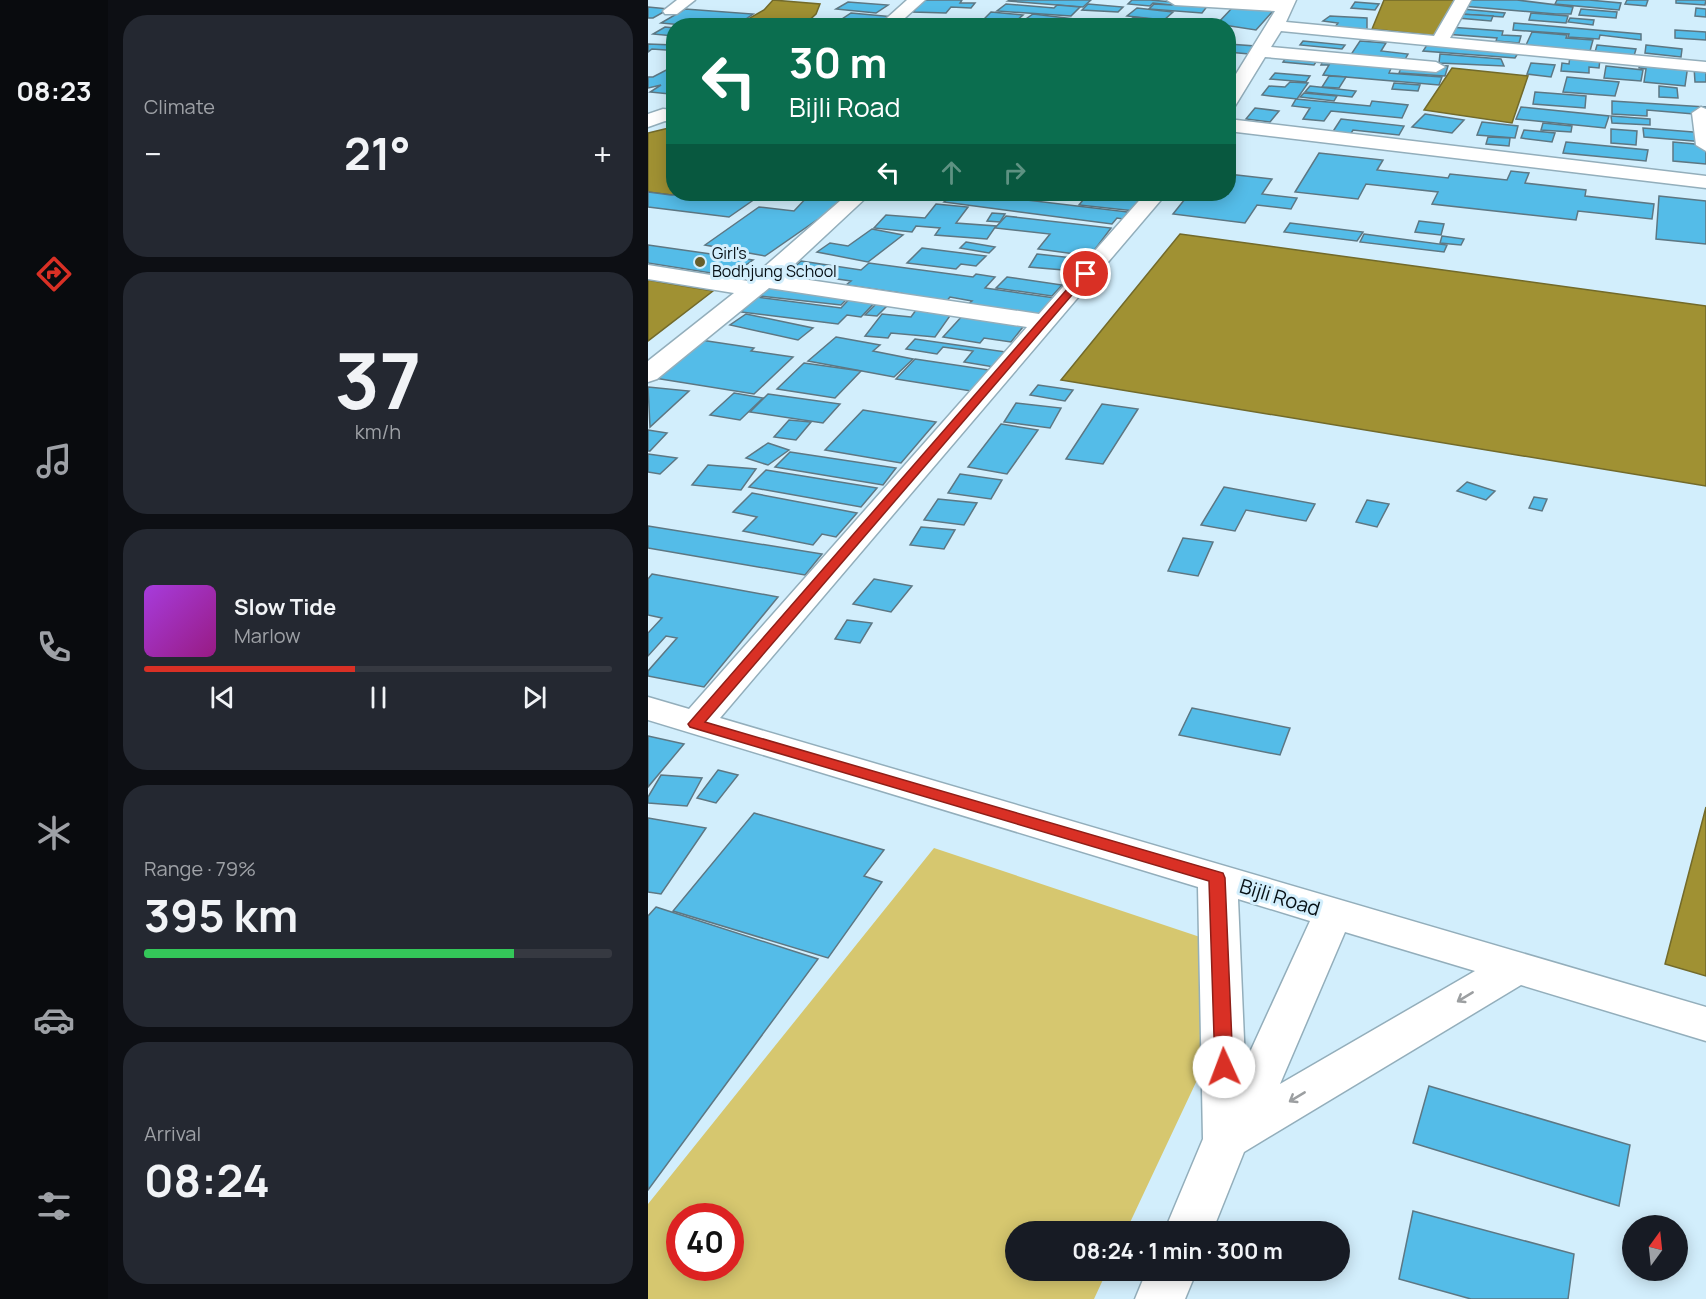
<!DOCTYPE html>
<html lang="en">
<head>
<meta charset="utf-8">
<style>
	:root { --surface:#171b24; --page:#242831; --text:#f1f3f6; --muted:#9ea1a6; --line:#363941; --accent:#d93025 }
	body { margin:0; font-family:Manrope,sans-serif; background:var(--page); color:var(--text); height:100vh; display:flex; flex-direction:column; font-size:22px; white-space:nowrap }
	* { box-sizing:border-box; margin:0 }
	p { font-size:20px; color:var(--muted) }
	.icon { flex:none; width:33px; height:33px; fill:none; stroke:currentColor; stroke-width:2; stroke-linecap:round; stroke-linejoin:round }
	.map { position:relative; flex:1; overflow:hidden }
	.panel { display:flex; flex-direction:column; gap:15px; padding:15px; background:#0d0f14; width:540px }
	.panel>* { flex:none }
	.top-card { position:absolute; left:18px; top:18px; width:570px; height:183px; border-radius:24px; box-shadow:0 3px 15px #0003; background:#0b6e4f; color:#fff; overflow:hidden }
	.needle { width:39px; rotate:15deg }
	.fabs { position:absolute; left:974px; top:1215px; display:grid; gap:12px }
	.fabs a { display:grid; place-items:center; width:66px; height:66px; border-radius:50%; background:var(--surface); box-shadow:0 3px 15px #0003; font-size:30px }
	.speed { position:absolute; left:18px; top:1203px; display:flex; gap:12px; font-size:30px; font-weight:700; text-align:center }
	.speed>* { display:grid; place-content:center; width:78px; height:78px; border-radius:50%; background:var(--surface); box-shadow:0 3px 15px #0003; line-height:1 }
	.speed .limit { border:9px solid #d22; background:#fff; color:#111 }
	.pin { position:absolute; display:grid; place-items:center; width:51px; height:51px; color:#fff; margin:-26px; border:3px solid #fff; border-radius:50%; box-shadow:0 2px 6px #0007 }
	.me { position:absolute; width:66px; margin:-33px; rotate:358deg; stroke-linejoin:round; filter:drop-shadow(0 0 4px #0008) }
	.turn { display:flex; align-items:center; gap:21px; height:126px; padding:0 24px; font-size:27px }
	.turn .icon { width:78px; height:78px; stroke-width:2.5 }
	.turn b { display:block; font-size:42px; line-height:51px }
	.lanes { display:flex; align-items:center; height:57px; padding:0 24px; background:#0003; justify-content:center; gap:30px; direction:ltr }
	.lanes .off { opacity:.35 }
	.big { font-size:45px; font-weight:700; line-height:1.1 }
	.panel .widget { flex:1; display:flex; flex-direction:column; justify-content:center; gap:9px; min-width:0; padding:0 21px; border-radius:24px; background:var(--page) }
	.panel .dial { align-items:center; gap:0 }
	.dial b { font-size:78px; line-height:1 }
	.song { display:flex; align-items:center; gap:18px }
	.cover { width:72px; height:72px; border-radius:9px; background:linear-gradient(135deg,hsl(280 70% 55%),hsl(310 70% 35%)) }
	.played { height:6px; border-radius:3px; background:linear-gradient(90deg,var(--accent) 45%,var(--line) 45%) }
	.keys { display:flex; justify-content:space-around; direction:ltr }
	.heat { display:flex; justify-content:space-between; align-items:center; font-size:33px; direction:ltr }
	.charge { height:9px; border-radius:4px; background:linear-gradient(90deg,#34c759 79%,var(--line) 0) }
	.trip { position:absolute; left:357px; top:1221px; width:345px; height:60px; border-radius:30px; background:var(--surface); box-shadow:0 3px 15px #0003; font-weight:700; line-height:60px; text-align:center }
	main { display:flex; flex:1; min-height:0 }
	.tabs { display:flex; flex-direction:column; width:108px; justify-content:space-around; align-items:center; background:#090b0e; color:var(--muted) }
	.tabs .icon { width:42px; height:42px }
	.tabs .selected { color:var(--accent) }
	.tabs b { font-size:27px; color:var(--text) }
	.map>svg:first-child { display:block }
</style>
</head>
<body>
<main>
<nav class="tabs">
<b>08:23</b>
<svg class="icon selected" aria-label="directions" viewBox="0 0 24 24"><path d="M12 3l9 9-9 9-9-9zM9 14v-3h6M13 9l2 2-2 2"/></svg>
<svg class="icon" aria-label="music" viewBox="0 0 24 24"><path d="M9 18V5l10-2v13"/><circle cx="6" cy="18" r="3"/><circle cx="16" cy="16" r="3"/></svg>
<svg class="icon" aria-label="phone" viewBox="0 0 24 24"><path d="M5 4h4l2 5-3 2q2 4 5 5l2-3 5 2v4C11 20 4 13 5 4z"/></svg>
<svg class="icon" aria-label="climate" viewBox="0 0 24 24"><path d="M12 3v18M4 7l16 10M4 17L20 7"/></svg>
<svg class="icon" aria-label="car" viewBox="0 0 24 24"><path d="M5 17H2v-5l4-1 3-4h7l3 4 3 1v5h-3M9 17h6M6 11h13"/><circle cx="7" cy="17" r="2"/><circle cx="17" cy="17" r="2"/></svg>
<svg class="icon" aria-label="filters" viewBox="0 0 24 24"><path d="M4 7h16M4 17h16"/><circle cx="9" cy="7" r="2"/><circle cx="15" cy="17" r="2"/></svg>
</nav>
<section class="panel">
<div class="widget"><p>Climate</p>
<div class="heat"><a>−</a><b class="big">21°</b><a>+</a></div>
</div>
<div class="widget dial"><b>37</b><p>km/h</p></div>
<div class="widget">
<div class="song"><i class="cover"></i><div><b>Slow Tide</b><p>Marlow</p></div></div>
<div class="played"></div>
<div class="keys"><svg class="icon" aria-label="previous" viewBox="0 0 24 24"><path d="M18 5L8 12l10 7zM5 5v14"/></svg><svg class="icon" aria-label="pause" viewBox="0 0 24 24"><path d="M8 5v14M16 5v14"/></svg><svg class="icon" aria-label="next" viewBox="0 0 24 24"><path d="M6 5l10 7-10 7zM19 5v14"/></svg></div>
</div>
<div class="widget"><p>Range · 79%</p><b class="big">395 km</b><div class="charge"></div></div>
<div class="widget"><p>Arrival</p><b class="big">08:24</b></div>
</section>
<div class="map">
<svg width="1058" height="1299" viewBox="0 0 1058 1299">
	<rect width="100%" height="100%" fill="#d2eefc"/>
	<path fill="#d6c76f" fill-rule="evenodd" d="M286,848L555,938L574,1027L478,1231L368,1232V1270L459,1271L446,1299H0V1204ZM32,1216H82V1268H32Z"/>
	<g fill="#a09133" stroke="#726a2a" stroke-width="1.5">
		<path d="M125,0L172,4L168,14L156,25L93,23L116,10Z"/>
		<path d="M736,0H810L791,36L724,29Z"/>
		<path d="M804,68L880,76L864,123L776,110Z"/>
		<path d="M25,127L26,194H63L55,199L0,192V133Z"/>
		<path d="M532,234L1058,306V486L413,380Z"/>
		<path d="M0,280L65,291L0,341Z"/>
		<path d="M1058,807V976L1017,964Z"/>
	</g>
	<g fill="#54bce8" stroke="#5d7783" stroke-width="1.5">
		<path d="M275,0H314L312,3H327L323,8L303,7L298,13L265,12Z"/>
		<path d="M443,0L435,7L360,1L362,0Z"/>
		<path d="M484,0H502L525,2L522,5L505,3L502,6L480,4Z"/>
		<path d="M817,0H869L925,7L923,14H908L814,6Z"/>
		<path d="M909,0H941L973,3L971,10L907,4Z"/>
		<path d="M979,0H1000L998,6L977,4Z"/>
		<path d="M1028,0H1058L1057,5L1028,3Z"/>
		<path d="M527,1L561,4L554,13L501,9L506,4L524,5Z"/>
		<path d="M200,2L240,5L228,13L188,9Z"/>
		<path d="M707,2L731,4L727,10L703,8Z"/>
		<path d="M358,4L406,8L409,5L432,7L423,16L349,11Z"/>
		<path d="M440,4L475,7L470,12L434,10Z"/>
		<path d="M0,7L21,9L5,18H0Z"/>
		<path d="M585,7L625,11L608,30L569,24Z"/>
		<path d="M489,8L525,12L516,20L479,16Z"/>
		<path d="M1048,8L1058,9V17L1047,16Z"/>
		<path d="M37,9L105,14L92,23L55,20L46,26L13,23Z"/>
		<path d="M814,9L857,13L855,17L812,14Z"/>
		<path d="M933,9L969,12L968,18L931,15Z"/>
		<path d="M343,12L375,15L368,21L336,19Z"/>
		<path d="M203,13L247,17L239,23L194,19Z"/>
		<path d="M883,13L920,16L918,23L881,20Z"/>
		<path d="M385,14L435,20L427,26L375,21Z"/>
		<path d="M812,14L845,16L843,21L810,18Z"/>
		<path d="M682,16L719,18V30L687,27L690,23L675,21Z"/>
		<path d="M486,17L518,21L512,25L480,21Z"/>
		<path d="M922,18L946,20L945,25L920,22Z"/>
		<path d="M344,20L377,25L382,23L398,26H337Z"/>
		<path d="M181,21L223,26H174Z"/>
		<path d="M292,22L334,26H287Z"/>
		<path d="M866,23L993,34V40L952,35L951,39L920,37L921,34L865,30Z"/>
		<path d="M17,27L26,28V36L5,34Z"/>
		<path d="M801,27L855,31L854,35L873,36L871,43L848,41L849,38L797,34Z"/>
		<path d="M1027,30L1058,32V40L1027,38Z"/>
		<path d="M884,32L919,35L918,38L945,40L942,51L878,45Z"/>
		<path d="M655,41L697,45L694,49L652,45Z"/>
		<path d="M712,41L738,43L733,51L760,54L756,61L702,56Z"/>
		<path d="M781,42L872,50L867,58L775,51Z"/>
		<path d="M0,44L25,45L18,50L4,49L0,52Z"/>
		<path d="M580,44L607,46L601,54L580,52Z"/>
		<path d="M949,45L988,49L986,56L947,52Z"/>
		<path d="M998,45L1034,49L1033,57L997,53Z"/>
		<path d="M792,54L853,59L856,66L791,63Z"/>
		<path d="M639,56L670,59L666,65L635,62Z"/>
		<path d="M922,56L952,59L951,68L941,67V73L913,71L914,63L921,64Z"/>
		<path d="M677,57L746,62L741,73L794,77L791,85L675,75L681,65H673Z"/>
		<path d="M993,61L1040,65L1037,86L996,82L998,69L991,68Z"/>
		<path d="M755,63L800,66L797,76L751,73Z"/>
		<path d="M883,63L907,65L903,77L879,74Z"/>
		<path d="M26,66V92L22,94L2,92L13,85L0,88V77H5Z"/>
		<path d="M958,66L995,70L993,81L956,78Z"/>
		<path d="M1046,67L1058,68V82H1047Z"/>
		<path d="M627,73L662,76L658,82L622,79Z"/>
		<path d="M681,76L698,77L691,88L674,87Z"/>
		<path d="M919,77L971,82L967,96L915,92Z"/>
		<path d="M642,82L660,83L649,99L614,95L621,86L637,87Z"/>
		<path d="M746,83L772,85L770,91L744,89Z"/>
		<path d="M662,86L708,91L704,97L657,92Z"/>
		<path d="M1011,86L1029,88L1030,98L1011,97Z"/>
		<path d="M887,92L938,96L937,108L885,104Z"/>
		<path d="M656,93L689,96L686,101L652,97Z"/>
		<path d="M648,99L722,106L724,101L760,105L754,118L683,111L676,121L655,119L662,108L644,106Z"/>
		<path d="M964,101L1058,107V115L999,110V116L964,114Z"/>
		<path d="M873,107L961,116L957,128L868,119Z"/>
		<path d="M607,108L631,111L622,122L598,119Z"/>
		<path d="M777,114L816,120L804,133L764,127Z"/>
		<path d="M963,116L1002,119V125L964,123Z"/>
		<path d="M693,119L756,126L751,135L705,130L702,135L684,133Z"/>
		<path d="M834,122L870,126L867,138L829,135Z"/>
		<path d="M895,123L924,126L923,132L893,130Z"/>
		<path d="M995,128L1058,133V142L996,137Z"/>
		<path d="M963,129L989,131L988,145L963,143Z"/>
		<path d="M876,130L907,133L904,142L873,138Z"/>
		<path d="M840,137L862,138L861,146L838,144Z"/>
		<path d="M918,142L1000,150L998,161L915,153Z"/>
		<path d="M1025,142L1058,145V164L1025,161Z"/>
		<path d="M671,153L735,160L729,170L800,178L802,174L859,180L863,171L881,173L877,183L938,190L937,196L1006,204L1004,219L930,211L928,220L784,204L790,192L718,184L710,199L647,192Z"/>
		<path d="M580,174L624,179L614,194L649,198L643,209L609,205L597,223L525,214L541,194H580Z"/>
		<path d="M0,192L23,195L114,194L81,217L0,207Z"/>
		<path d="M162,194H199L180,217L169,220L117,256L57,245L111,207L146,211Z"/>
		<path d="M242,194H301L296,200Z"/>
		<path d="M305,194H328L480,212L475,219L469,218L464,224L296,202Z"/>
		<path d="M440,194H466L497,197L487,211L431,205Z"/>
		<path d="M1011,196L1058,201V244L1008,239Z"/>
		<path d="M288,204L320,207L308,223L348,226L339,239L287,235L292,228L268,226L264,232L226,228L238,215L277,218Z"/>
		<path d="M344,213L357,214L352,222L339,221Z"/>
		<path d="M358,216L463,228L442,256L390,249L402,234L347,228Z"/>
		<path d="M771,221L796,224L793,235L767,232Z"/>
		<path d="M642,223L715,232L709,241L636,232Z"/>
		<path d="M224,229L255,235L220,262L169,252L182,243L200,246Z"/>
		<path d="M716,234L799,245L796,252L712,242Z"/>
		<path d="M794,236L816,239L813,245L792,243Z"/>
		<path d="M318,242L347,247L341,253L312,248Z"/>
		<path d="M0,245L105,260L82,276L0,263Z"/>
		<path d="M274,248L338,256L328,266L313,264L308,269L259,263Z"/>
		<path d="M389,254L435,259L427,271L381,267Z"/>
		<path d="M153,261L213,270L221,263L325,277L328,274L347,277L337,288L407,298L391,317L318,306L324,301L302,297L297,303L250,296L253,293L198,285L203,281L141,272Z"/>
		<path d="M359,277L414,285L404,296L348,288Z"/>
		<path d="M128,280L201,297L193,305L112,296Z"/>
		<path d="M205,295L231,298L213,317L199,315L190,324L93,312L109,297L193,308Z"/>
		<path d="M233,299L244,301L229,316L217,315Z"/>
		<path d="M268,310L304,313L287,337L243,333L240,338L217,336L234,314L263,317Z"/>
		<path d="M98,314L165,328L150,340L82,325Z"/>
		<path d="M316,314L378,323L363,342L336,338L332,343L295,337Z"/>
		<path d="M188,337L232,345L225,351L265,359L246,377L160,361Z"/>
		<path d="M46,339L106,348L103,351L145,357L106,394L0,377Z"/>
		<path d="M267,339L358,352L346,367L316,362L325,351L295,347L289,354L258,349Z"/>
		<path d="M267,359L341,370L323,391L248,379Z"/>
		<path d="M156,363L213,371L187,398L129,389Z"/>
		<path d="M390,385L425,390L417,401L382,395Z"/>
		<path d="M0,387L41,391L2,427Z"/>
		<path d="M86,393L115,398L92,420L62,415Z"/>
		<path d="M120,394L192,404L175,423L102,412Z"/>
		<path d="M368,403L413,408L402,428L356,422Z"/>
		<path d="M454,404L490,409L455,464L418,459Z"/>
		<path d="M215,410L288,422L253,463L177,450Z"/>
		<path d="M141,420L163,422L148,440L126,437Z"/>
		<path d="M353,424L390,430L359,474L320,467Z"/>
		<path d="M0,430L19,433L2,451H0Z"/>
		<path d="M120,443L141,450L120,465L98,458Z"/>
		<path d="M142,452L248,468L235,485L127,467Z"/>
		<path d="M0,454L29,458L12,474L0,472Z"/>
		<path d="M60,465L108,469L93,490L44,485Z"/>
		<path d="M118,470L229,488L213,507L101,487Z"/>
		<path d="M312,474L354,480L343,499L300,493Z"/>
		<path d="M819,482L847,491L838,500L809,491Z"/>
		<path d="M576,487L667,504L658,521L598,510L587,531L553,525Z"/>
		<path d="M104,493L209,513L188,537L174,534L165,545L95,531L109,517L85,512Z"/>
		<path d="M886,497L899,499L894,511L881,508Z"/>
		<path d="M290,499L329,503L316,525L276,520Z"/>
		<path d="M719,500L741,504L729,527L708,522Z"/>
		<path d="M0,526L174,554L157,575L0,548Z"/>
		<path d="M273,527L307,530L296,549L262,545Z"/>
		<path d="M535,538L565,542L550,576L520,571Z"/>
		<path d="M4,574L130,597L56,687L0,676V671L29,638L18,636L0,656V633L14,618L0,615V579Z"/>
		<path d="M226,579L264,586L243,612L205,604Z"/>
		<path d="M199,620L224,623L212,643L187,639Z"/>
		<path d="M544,708L642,728L632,755L531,735Z"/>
		<path d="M0,736L36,744L0,787Z"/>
		<path d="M70,770L90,775L68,803L49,798Z"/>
		<path d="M13,775L54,778L39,806L0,803V797Z"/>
		<path d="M106,813L236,850L216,876L234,882L180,958L25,911Z"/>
		<path d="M0,818L58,828L13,894L0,892Z"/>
		<path d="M8,907L170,959L0,1190V916Z"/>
		<path d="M781,1086L982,1145L971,1206L765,1143Z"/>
		<path d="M765,1211L926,1254L920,1299H823L751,1279Z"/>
	</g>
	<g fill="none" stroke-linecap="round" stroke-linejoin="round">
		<defs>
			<g id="minor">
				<path d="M29,0H47L29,14H17L15,11Z"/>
				<path d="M259,0H277L248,26H230Z"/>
				<path d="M519,0H648L638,22L786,36L807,0H823L802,38L1058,62V72L633,31L623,47L788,62L797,67L788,72L617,57L587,106L580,107V87L627,11L527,5Z"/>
				<path d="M1053,107L1058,109V151L1048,145L1044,113Z"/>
				<path d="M15,109L26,110V122L17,121L0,127V114Z"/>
				<path d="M580,119L1058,176V188L580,131Z"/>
				<path d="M200,194H222L134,276L391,314L497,194H518L72,718L1058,1007V1041L873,985L596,1152L564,1232H516L555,1139L550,887L0,720V697L41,709L379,327L121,288L9,379L0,382V361L86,293L0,279V265L100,281ZM590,899L662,921L597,1063ZM697,932L827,971L632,1084Z"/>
				<path d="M499,1270H549L537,1299H487Z"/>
			</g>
		</defs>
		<use href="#minor" stroke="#93aebb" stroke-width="3"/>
		<use href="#minor" fill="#fff" fill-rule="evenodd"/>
	</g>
	<defs><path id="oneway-shaft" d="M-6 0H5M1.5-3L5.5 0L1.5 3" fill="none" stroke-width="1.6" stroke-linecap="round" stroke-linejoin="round" transform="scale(1.5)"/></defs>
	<g stroke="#9c9fa1">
		<use href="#oneway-shaft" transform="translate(817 997) rotate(149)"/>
		<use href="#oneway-shaft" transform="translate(649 1097) rotate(149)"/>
	</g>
	<path fill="#d93025" stroke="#8d1f18" stroke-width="1.5" d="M434,272L442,274L57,722L575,873L577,878L585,1067L582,1073L576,1075L569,1073L567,1067L561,881L42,727L40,724Z"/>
	<circle fill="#675e2b" stroke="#d2eefc" stroke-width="2" cx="52" cy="262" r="6"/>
	<g text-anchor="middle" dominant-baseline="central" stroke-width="6" stroke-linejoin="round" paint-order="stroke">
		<g font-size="16" fill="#071015" stroke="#d2eefc" text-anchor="start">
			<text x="64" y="253">Girl's<tspan x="64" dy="18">Bodhjung School</tspan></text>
		</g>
		<g font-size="20" fill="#071015" stroke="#d2eefc">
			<text transform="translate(632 897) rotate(17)">Bijli Road</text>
		</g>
	</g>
</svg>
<div class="fabs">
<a><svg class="needle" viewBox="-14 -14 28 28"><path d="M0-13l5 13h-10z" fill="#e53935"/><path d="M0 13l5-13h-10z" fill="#9ea1a6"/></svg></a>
</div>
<div class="speed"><div class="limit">40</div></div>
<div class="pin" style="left:438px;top:274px;background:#d93025"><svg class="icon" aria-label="arrive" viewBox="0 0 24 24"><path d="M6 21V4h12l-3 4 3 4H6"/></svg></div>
<svg class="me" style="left:576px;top:1067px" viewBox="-20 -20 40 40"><circle r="19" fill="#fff"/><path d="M0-13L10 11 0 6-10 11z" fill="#d93025"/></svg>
<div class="trip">08:24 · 1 min · 300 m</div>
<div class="top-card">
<div class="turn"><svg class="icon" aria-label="left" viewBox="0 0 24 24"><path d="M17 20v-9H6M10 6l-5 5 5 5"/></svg><div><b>30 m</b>Bijli Road</div></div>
<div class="lanes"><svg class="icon" aria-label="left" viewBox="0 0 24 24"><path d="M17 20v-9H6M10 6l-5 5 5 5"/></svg><svg class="icon off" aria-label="ahead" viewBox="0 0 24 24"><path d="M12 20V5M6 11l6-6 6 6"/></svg><svg class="icon off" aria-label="right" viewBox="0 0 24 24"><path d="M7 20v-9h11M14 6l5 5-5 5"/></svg></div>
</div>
</div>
</main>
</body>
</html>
